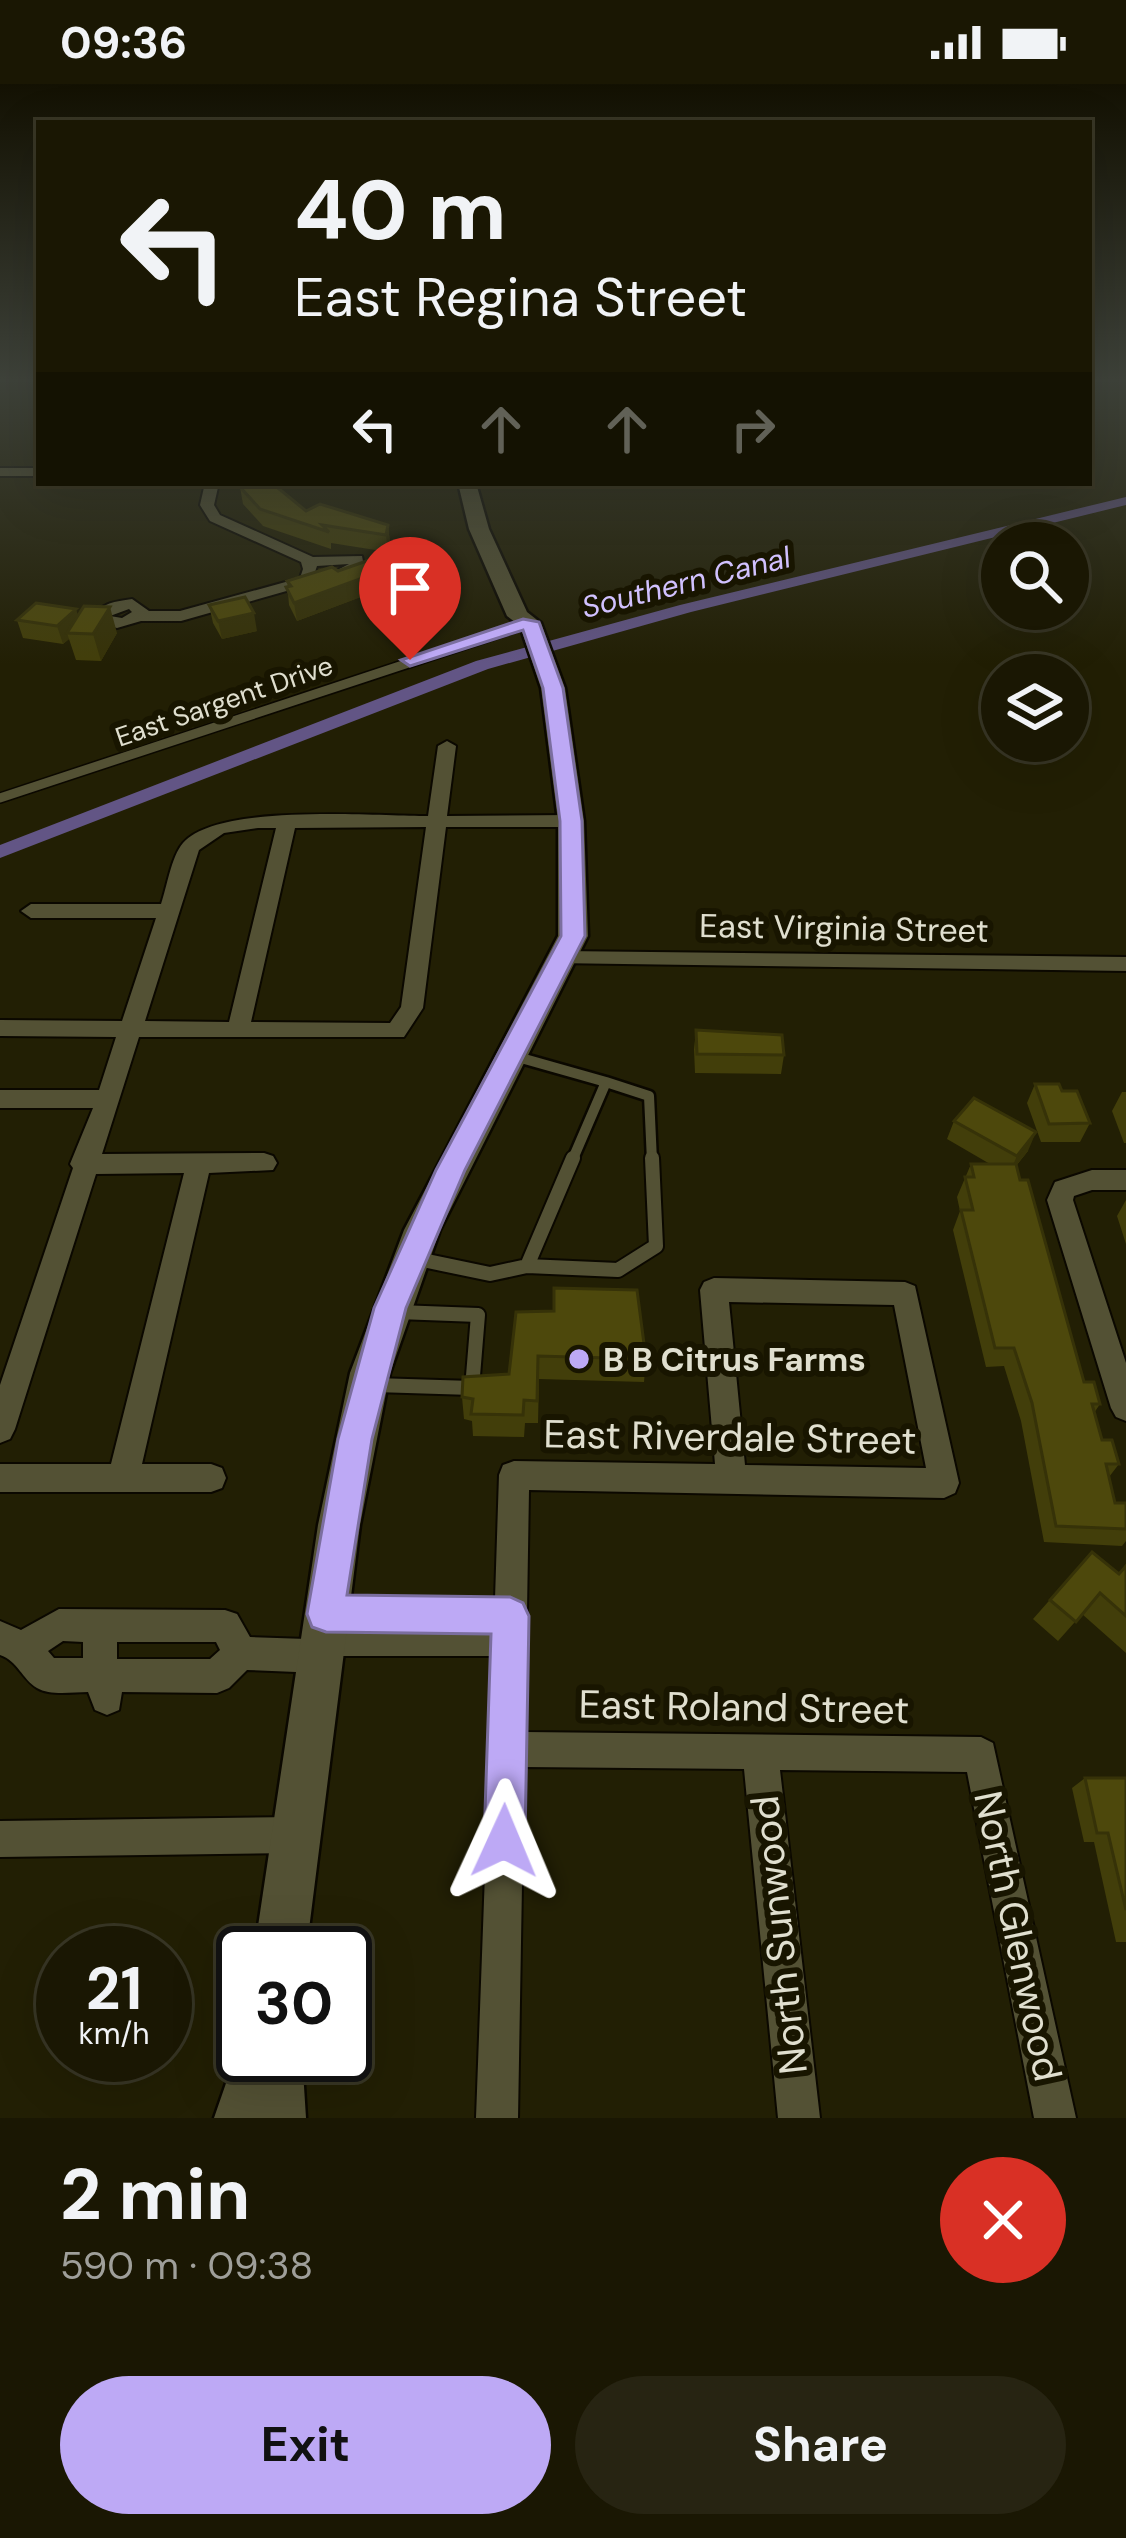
<!DOCTYPE html>
<meta charset="utf-8">
<style>
:root{--surface:#1a1703;--page:#272412;--text:#f1f3f6;--muted:#9f9f9a;--line:#383625;--accent:#bda9f5}
body{margin:0;font-family:"DM Sans",sans-serif;background:var(--page);color:var(--text);height:100vh;display:flex;flex-direction:column;font-size:45px;white-space:nowrap}
*{box-sizing:border-box;margin:0}
p{font-size:39px;color:var(--muted)}
.icon{flex:none;width:66px;height:66px;fill:none;stroke:currentColor;stroke-width:2;stroke-linecap:round;stroke-linejoin:round}
.map{position:relative;height:2034px;overflow:hidden}
.side{display:flex;flex-direction:column;background:var(--surface);flex:1}
.side>*{flex:none}
.top-card{position:absolute;left:36px;top:36px;width:1056px;height:366px;border-radius:0px;box-shadow:0 12px 48px #0002,0 0 0 3px var(--line);background:#1a1703;color:var(--text);overflow:hidden}
.tools{position:absolute;left:981px;top:438px;display:grid;gap:24px}
.tools a{display:grid;place-items:center;width:108px;height:108px;border-radius:50%;background:var(--surface);box-shadow:0 12px 48px #0002,0 0 0 3px var(--line);font-size:60px}
.speed{position:absolute;left:36px;top:1842px;display:flex;gap:24px;font-size:60px;font-weight:700;text-align:center}
.speed>*{display:grid;place-content:center;width:156px;height:156px;border-radius:50%;background:var(--surface);box-shadow:0 12px 48px #0002,0 0 0 3px var(--line);line-height:1}
.speed small{font-size:30px;font-weight:400}
.speed .limit{border:6px solid #111;border-radius:18px;background:#fff;color:#111}
.pin{position:absolute;display:grid;place-items:center;width:102px;height:102px;color:#fff;margin:-123px -51px;border-radius:50% 50% 50% 0;rotate:-45deg;box-shadow:0 0 12px #0007}
.pin .icon{rotate:45deg}
.me{position:absolute;width:132px;margin:-66px;rotate:1deg;stroke-linejoin:round;filter:drop-shadow(0 0 9px #0008)}
.turn{display:flex;align-items:center;gap:42px;height:252px;padding:0 60px;font-size:54px}
.turn .icon{width:156px;height:156px;stroke-width:2.5}
.turn b{display:block;font-size:84px;line-height:102px}
.lanes{display:flex;align-items:center;height:114px;padding:0 60px;background:#0003;justify-content:center;gap:60px;direction:ltr}
.lanes .off{opacity:.35}
.round{display:grid;place-items:center;flex:none;width:126px;height:126px;border-radius:63px;background:var(--page)}
.summary{display:flex;align-items:center;justify-content:space-between;height:204px;padding:0 60px}
h1{font-size:72px;font-weight:700;line-height:90px}
.primary-button{display:flex;gap:24px;margin-top:auto;padding:24px 60px}
.primary-button a{flex:1;height:138px;border-radius:72px;background:var(--accent);color:#111;font-size:48px;font-weight:700;line-height:138px;text-align:center}
.primary-button a+a{background:var(--page);color:var(--text)}
.status{display:flex;justify-content:space-between;align-items:center;height:84px;padding:0 60px;background:var(--surface);direction:ltr}
.status svg{height:33px;fill:currentColor}
.map>svg:first-child{display:block}
.lines{fill:none;stroke-linecap:round;stroke-linejoin:round}
.canal{fill:#625585;fill-rule:evenodd}
.lane-far2-casing{stroke:#0b0800;stroke-width:12}
.lane-far1-casing{stroke:#0b0800;stroke-width:15}
.lane-casing{stroke:#0b0800;stroke-width:18}
.street-casing{stroke:#0b0800;stroke-width:4}
.secondary-casing{stroke:#0b0800;stroke-width:5}
.lane-far2{stroke:#535134;stroke-width:9}
.lane-far1{stroke:#535134;stroke-width:10}
.lane{stroke:#535134;stroke-width:14}
.street{fill:#535134;fill-rule:evenodd}
.secondary{fill:#535134;fill-rule:evenodd}
.wall{fill:#423e0a}
.shaded-wall{fill:#363208}
.building{fill:#4d480c;stroke:#363208;stroke-width:3}
.route{fill:#bda9f5;stroke:#7b6e9f;stroke-width:3}
.poi-dot{fill:#bda9f5;stroke:#181500;stroke-width:4.5}
.labels{text-anchor:middle;dominant-baseline:central;stroke-width:12;stroke-linejoin:round;paint-order:stroke}
.far-street-label{font-size:27px;fill:#e0dfcf;stroke:#181500}
.far-water-label{font-size:30px;font-style:italic;fill:#d1c1fe;stroke:#181500}
.street-label{font-size:33px;fill:#e0dfcf;stroke:#181500}
.poi-label{font-size:33px;font-weight:bold;fill:#e0dfcf;stroke:#181500;text-anchor:start}
.near-street-label{font-size:39px;fill:#e0dfcf;stroke:#181500}
</style>
<div class="status"><b>09:36</b><svg viewBox="0 0 49 12"><path d="M0 12V9h3v3zM5 12V6h3v6zM10 12V3h3v9zM15 12V0h3v12zM26 1h20v11H26zM47 4h2v5h-2z"/></svg></div>
<div class="map">
<svg width="1126" height="2034" viewBox="0 0 1126 2034">
<rect width="100%" height="100%" fill="#221f04"/>
<g class="lines">
<path class="canal" d="M1126 413V421L691 528 488 585 0 774V761L476 577 680 521Z"/>
<defs>
<path id="lane-far2" d="M0 714 530 539"/>
<path id="lane-far1" d="M514 972 606 998 572 1077
M606 998 649 1012 652 1077"/>
<path id="lane" d="M418 1175 490 1190 527 1182 573 1074
M527 1182 618 1186 656 1162 652 1074
M375 1301 472 1304 478 1231 398 1228"/>
<path id="street" d="M0 384H39V392H0Z
M205 399H219L214 421 220 431 313 473 362 472 364 482 334 497 326 492 349 480 317 482 311 500 181 537H141L117 544 100 540 93 533C103 518 114 518 132 515L149 527H180L300 494 303 485 301 478 210 437 200 421ZM129 525 132 528 122 534 110 532Z
M447 657 456 662 447 732 571 731 581 737 571 743H446L423 924 404 953H139L102 1070 264 1069 273 1072 277 1079 273 1086 209 1089 142 1380H211L222 1384 226 1394 222 1404 211 1408H0V1380H111L184 1089 96 1090 15 1345 10 1355 0 1359V1301L73 1084 70 1080 93 1024H0V1006H99L116 953 0 952V936L122 937 156 834H31L21 827 31 820H161C167 803 171 773 183 759 218 719 374 732 428 732L438 662ZM426 743 401 923 390 939 251 938 295 744ZM258 744H276L229 938 145 937 199 766 224 749Z
M561 867 1126 873V887L553 879 550 874 553 869Z
M1092 1086H1126V1106H1092L1074 1112 1073 1116 1126 1279V1337L1116 1333 1111 1324 1047 1116 1055 1098Z
M714 1194 905 1198 915 1202 959 1399 955 1409 944 1414 529 1406 525 1648 981 1653 993 1659 1076 2034H1034L967 1688 780 1686 820 2034H778L744 1685 524 1683 518 2034H476L493 1572H337L332 1584 320 1589 247 1586 229 1604 217 1609 122 1608 119 1626 107 1631 95 1626 88 1608C73 1608 50 1612 37 1604 22 1595 18 1577 0 1571V1537L21 1546 59 1525 225 1526 237 1530 250 1553 307 1555 314 1542 309 1530 313 1518 325 1514 495 1515 499 1391 503 1381 514 1377 715 1380 700 1206 704 1198ZM729 1218 894 1221 926 1384 745 1381ZM63 1557 83 1558V1574H54L48 1567ZM117 1558H216L220 1566 210 1575H117Z
M296 1733 309 1738 314 1751 309 1764 296 1769 0 1773V1737Z"/>
<path id="secondary" d="M458 399H476L489 445 527 528 541 539 565 604 584 737 588 852 440 1146 390 1289 360 1441 306 1869H254L318 1441 350 1289 404 1146 558 852V737L541 604 520 542 507 532 469 445Z
M243 1950V1971H302L306 2034H214Z"/>
</defs>
<use href="#lane-far2" class="lane-far2-casing"/>
<use href="#lane-far1" class="lane-far1-casing"/>
<use href="#lane" class="lane-casing"/>
<use href="#street" class="street-casing"/>
<use href="#secondary" class="secondary-casing"/>
<use href="#lane-far2" class="lane-far2"/>
<use href="#lane-far1" class="lane-far1"/>
<use href="#lane" class="lane"/>
<use href="#street" class="street"/>
<use href="#secondary" class="secondary"/>
</g>
<path class="wall" d="M240 403 306 427 388 441 390 459 388 468 331 459V465L263 442 243 420Z
M426 471 427 488 297 537 289 521 287 497Z
M209 521 257 547 222 555 213 539Z
M78 531 117 549 101 577 76 576 69 555 63 560 23 554 17 536Z
M696 946 784 971 781 990 695 989 694 965Z
M1035 1000 1062 1007 1090 1039 1080 1058H1041L1027 1019Z
M1122 1008H1126V1059H1124L1112 1027Z
M954 1037 1028 1067 1016 1082 1084 1298 1100 1320 1094 1329 1102 1356 1119 1380 1109 1393 1115 1419H1126V1457L1122 1462 1044 1458 1021 1337 1004 1282 986 1283 953 1146 960 1127 957 1113 971 1080H990L947 1055Z
M1126 1116V1160L1117 1132Z
M516 1228 646 1275 644 1298 539 1295 538 1339H525L524 1353 473 1352 472 1337 464 1335 462 1313 509 1290Z
M1092 1468 1118 1490 1126 1480V1569L1082 1530 1058 1557 1033 1535Z
M1085 1694H1126V1858H1116L1094 1758H1084L1072 1704Z"/>
<path class="shaded-wall" d="M388 441 390 459 388 468 386 451Z
M426 471 427 488 297 537 294 519Z
M110 523 117 549 101 577 93 550Z
M76 525 82 543 67 549 69 555 63 560 57 542Z
M254 529 257 547 222 555 218 537Z
M1036 1048 1028 1067 1009 1090 1017 1072Z"/>
<path class="building" d="M255 399H272L306 427 320 420 388 441 386 451 322 441 329 448 260 425 240 403Z
M421 458 426 471 294 519 286 503 291 502 287 497 332 483 338 487Z
M245 513 254 529 218 537 209 521Z
M36 519 76 525 57 542 17 536Z
M84 522 110 523 93 550 67 549Z
M696 946 782 951 784 971 697 970Z
M1035 1000H1059L1062 1007H1077L1090 1039 1049 1040Z
M974 1014 1036 1048 1017 1072 954 1037Z
M971 1080H1016L1020 1096H1028L1084 1298H1094L1100 1320H1092L1102 1356H1112L1119 1380H1106L1115 1419H1126V1445L1056 1442 1032 1319 1014 1264H995L961 1126H973L965 1093H974Z
M554 1204 637 1206 646 1275 538 1272 537 1317 524 1316 523 1331 471 1330 473 1315 462 1313 463 1293 509 1290 516 1228 554 1227Z
M1092 1468 1119 1490 1126 1482V1532L1100 1509 1076 1538 1050 1516Z
M1085 1694H1126V1826L1108 1749H1097Z"/>
<linearGradient id="sky" x2="0" y2="1"><stop stop-color="#131102"/><stop offset="0.51" stop-color="#3e423a"/><stop offset="1" stop-color="#3e423a" stop-opacity="0"/></linearGradient>
<rect width="1126" height="580" fill="url(#sky)"/>
<path class="route" d="M523 535 539 538 563 604 582 737 585 852 465 1086 406 1224 372 1355 347 1511 510 1513 523 1519 529 1532 525 1757 519 1772 504 1778 490 1772 484 1757 491 1550 326 1548 312 1543 307 1530 338 1355 374 1224 436 1086 561 852 560 737 543 604 523 546 410 582 401 576Z"/>
<circle class="poi-dot" cx="579" cy="1275" r="12"/>
<g class="labels">
<g class="far-street-label">
<text transform="translate(224 617) rotate(-19)">East Sargent Drive</text>
</g>
<g class="far-water-label">
<text transform="translate(686 498) rotate(-14)">Southern Canal</text>
</g>
<g class="street-label">
<text transform="translate(844 844) rotate(1)">East Virginia Street</text>
</g>
<g class="poi-label">
<text x="603" y="1275">B B Citrus Farms</text>
</g>
<g class="near-street-label">
<text transform="translate(730 1353) rotate(1)">East Riverdale Street</text>
<text transform="translate(744 1623) rotate(1)">East Roland Street</text>
<text transform="translate(779 1851) rotate(-96)">North Sunwood</text>
<text transform="translate(1018 1852) rotate(78)">North Glenwood</text>
</g>
</g>
</svg>
<div class="tools">
<a><svg class="icon" aria-label="search" viewBox="0 0 24 24"><circle cx="10" cy="10" r="6"/><path d="M15 15l6 6"/></svg></a>
<a><svg class="icon" aria-label="layers" viewBox="0 0 24 24"><path d="M12 4l9 5-9 5-9-5zM3 14l9 5 9-5"/></svg></a>
</div>
<div class="speed"><div>21<small>km/h</small></div><div class="limit">30</div></div>
<div class="pin" style="left:410px;top:576px;background:#d93025"><svg class="icon" aria-label="arrive" viewBox="0 0 24 24"><path d="M6 21V4h12l-3 4 3 4H6"/></svg></div>
<svg class="me" style="left:504px;top:1757px" viewBox="-20 -20 40 40"><path d="M0-17L14 15 0 8-14 15z" fill="#bda9f5" stroke="#fff" stroke-width="4"/></svg>
<div class="top-card">
<div class="turn"><svg class="icon" aria-label="left" viewBox="0 0 24 24"><path d="M17 20v-9H6M10 6l-5 5 5 5"/></svg><div><b>40 m</b>East Regina Street</div></div>
<div class="lanes"><svg class="icon" aria-label="left" viewBox="0 0 24 24"><path d="M17 20v-9H6M10 6l-5 5 5 5"/></svg><svg class="icon off" aria-label="ahead" viewBox="0 0 24 24"><path d="M12 20V5M6 11l6-6 6 6"/></svg><svg class="icon off" aria-label="ahead" viewBox="0 0 24 24"><path d="M12 20V5M6 11l6-6 6 6"/></svg><svg class="icon off" aria-label="right" viewBox="0 0 24 24"><path d="M7 20v-9h11M14 6l5 5-5 5"/></svg></div>
</div>
</div>
<section class="side">
<div class="summary"><div><h1>2 min</h1><p>590 m · 09:38</p></div><a class="round" style="background:#d93025;color:#fff"><svg class="icon" aria-label="close" viewBox="0 0 24 24"><path d="M6 6l12 12M18 6L6 18"/></svg></a></div>
<div class="primary-button"><a>Exit</a><a>Share</a></div>
</section>
